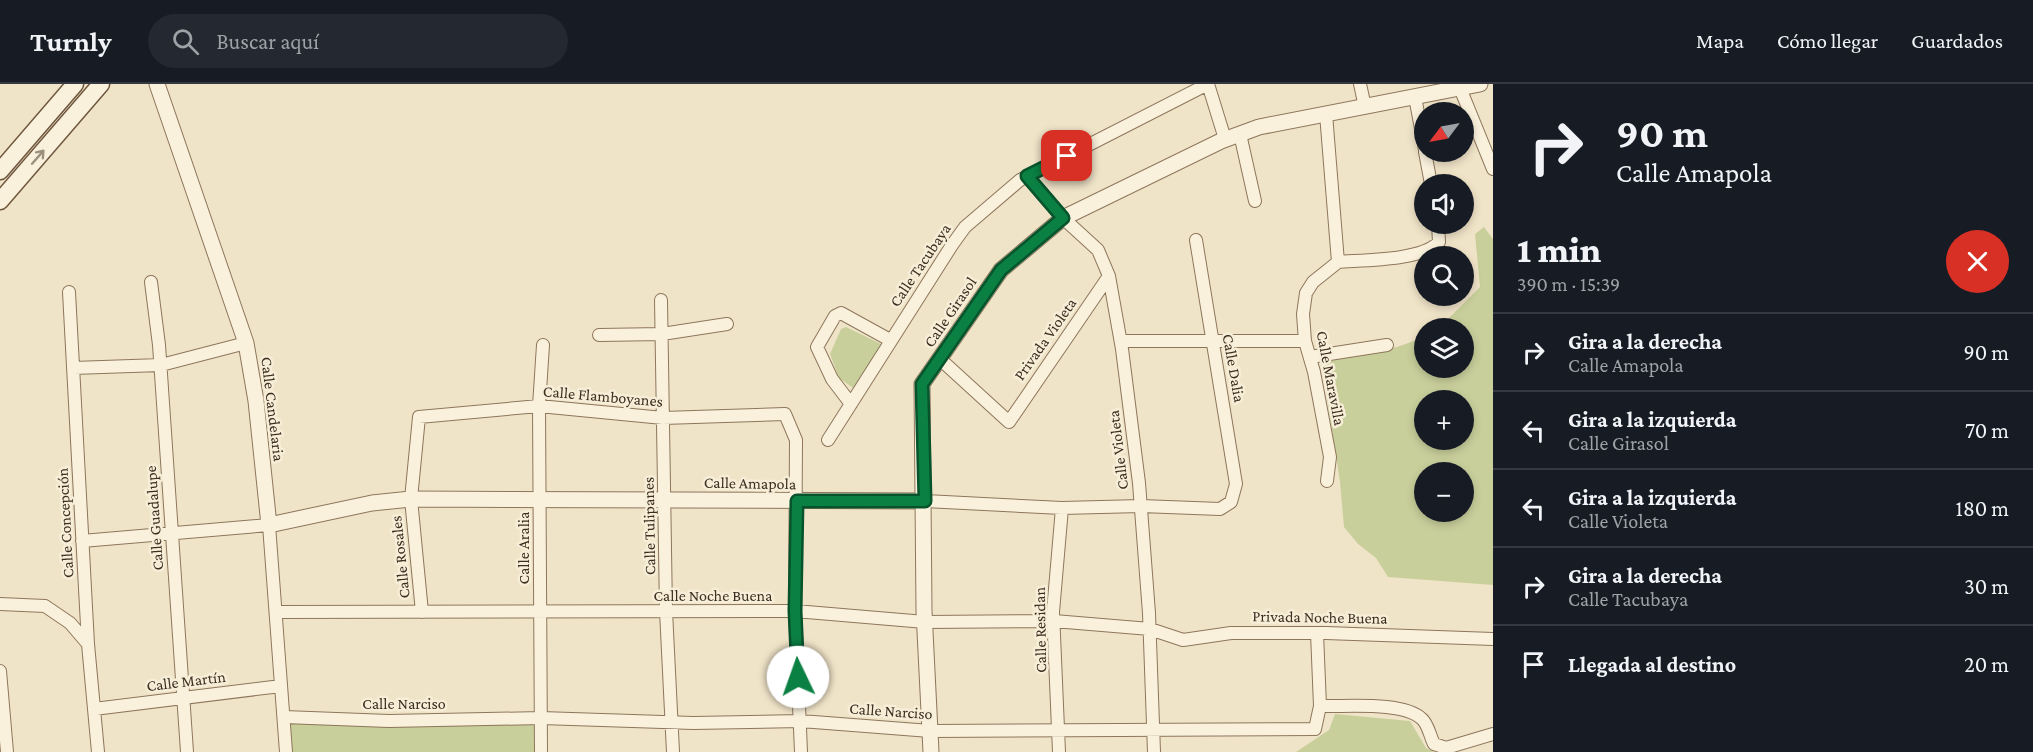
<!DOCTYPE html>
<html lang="es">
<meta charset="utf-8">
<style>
:root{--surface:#171b24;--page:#242831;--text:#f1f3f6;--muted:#9ea1a6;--line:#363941}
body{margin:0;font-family:"Crimson Pro",serif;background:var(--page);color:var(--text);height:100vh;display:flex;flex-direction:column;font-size:22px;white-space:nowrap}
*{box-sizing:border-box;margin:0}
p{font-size:20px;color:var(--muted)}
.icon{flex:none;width:33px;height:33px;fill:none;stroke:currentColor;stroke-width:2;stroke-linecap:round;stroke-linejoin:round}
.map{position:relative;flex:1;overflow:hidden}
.panel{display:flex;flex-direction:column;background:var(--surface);width:540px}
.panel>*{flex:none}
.hud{background:#171b24;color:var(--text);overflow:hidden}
.needle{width:39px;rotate:238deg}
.tools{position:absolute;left:1414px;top:18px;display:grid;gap:12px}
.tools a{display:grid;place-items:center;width:60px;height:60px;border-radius:50%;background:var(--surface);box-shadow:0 3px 9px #0003;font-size:30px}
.pin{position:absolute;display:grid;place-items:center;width:51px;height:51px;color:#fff;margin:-26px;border-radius:12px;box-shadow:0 3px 9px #0006}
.me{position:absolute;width:66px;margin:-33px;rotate:357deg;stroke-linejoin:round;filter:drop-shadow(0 0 4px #0008)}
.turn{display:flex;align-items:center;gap:21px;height:126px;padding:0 24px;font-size:27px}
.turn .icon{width:78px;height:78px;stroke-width:2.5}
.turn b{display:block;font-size:42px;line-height:51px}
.round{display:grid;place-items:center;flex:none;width:63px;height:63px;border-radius:32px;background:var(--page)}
.head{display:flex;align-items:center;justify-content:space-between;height:102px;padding:0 24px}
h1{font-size:36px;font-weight:800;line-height:45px}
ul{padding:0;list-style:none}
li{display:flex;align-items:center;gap:18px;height:78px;padding:0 24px;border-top:2px solid var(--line)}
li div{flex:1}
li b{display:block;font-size:22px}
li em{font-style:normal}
header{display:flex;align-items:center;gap:36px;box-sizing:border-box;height:84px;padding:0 30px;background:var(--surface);border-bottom:2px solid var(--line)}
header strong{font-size:28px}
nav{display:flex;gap:33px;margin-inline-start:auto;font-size:21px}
.search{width:420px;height:54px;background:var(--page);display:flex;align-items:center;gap:15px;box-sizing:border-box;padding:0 21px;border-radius:33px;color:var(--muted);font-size:22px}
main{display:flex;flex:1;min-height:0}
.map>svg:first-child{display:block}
.green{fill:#c9cf9b;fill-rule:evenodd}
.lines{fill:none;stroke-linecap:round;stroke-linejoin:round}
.minor-casing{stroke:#8d765c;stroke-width:14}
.tertiary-casing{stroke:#8d765c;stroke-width:17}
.secondary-casing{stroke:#6f573f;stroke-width:19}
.minor{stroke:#faf1dc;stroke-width:12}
.tertiary{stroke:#faf1dc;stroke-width:15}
.secondary{stroke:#faf1dc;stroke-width:16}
.oneway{stroke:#9c907e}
.route-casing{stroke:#07532c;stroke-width:15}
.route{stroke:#0b8043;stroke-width:10}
.labels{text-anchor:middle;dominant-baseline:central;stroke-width:5;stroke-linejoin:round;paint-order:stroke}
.street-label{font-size:16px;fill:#3d2e20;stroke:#f7eed8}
</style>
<header>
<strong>Turnly</strong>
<div class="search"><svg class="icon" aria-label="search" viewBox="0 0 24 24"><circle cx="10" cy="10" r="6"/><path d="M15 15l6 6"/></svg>Buscar aquí</div>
<nav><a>Mapa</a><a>Cómo llegar</a><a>Guardados</a></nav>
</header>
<main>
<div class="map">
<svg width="1493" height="668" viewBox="0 0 1493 668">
<rect width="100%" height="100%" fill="#f0e4c8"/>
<path class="green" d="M1484 143 1493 155V501L1388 493 1376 474 1358 460 1344 443 1340 398 1321 275 1397 263 1425 253V284H1464V244H1439L1480 203 1475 150ZM1425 316H1464V356H1425ZM1425 388H1464V428H1425Z
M846 243 881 260V267L856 306 839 294 830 270 841 245Z
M1335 630 1410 637 1426 664 1434 668H1296L1329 646Z
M284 633 541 634V668H286Z"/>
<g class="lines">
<defs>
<path id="minor" d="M1360 0 1365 23
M1460 4 1493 85
M1415 13 1425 66
M1326 30 1338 178 1313 198 1306 209 1303 230 1305 257 1314 288 1330 373 1327 397
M1240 50 1255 117
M1425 68 1431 100
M1027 92 1063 134 1098 166 1109 192 1122 265 1139 399 1149 529 1154 668
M1338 178C1363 176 1422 177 1439 158L1438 140
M151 198 159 261 187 668
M69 208 88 560 98 668
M661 216 666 527 673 668
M599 251 662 250 727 240
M1121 257H1305
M1310 273 1387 261
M940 275 1009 338 1109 192
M73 284 161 281 246 259
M851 320 832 295 817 263 835 232 841 229 890 256
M828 356 952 161 965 143 1020 96 1208 0 1225 55
M925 417 1062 424 1141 422 1220 425 1231 418 1236 400 1196 156
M82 457 269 441 286 668
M0 520 45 522 70 539 88 560
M276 528 795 527 925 538 1054 537 1150 545 1183 556 1231 549H1326L1493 555
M422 528 411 415 419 333 539 322 663 334 785 330 796 356 795 527 801 668
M0 587 7 668
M1320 622C1346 623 1403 617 1422 635 1428 640 1430 652 1434 660L1446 664 1493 650
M94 625 281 602
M284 633 389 637 541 634 693 639 801 637 930 647 1315 645 1320 622 1317 549
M541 668 539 322 543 261
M1059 668 1053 528 1062 424"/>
<path id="tertiary" d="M157 0 246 259 256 317 269 441 372 419 411 415 925 417
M931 668 924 527 922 300 1001 186 1063 134 1221 57 1259 43 1480 0"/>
<path id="secondary" d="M0 87 75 0
M0 117 101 0"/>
</defs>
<use href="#minor" class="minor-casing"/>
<use href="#tertiary" class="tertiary-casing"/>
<use href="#secondary" class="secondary-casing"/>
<use href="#minor" class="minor"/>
<use href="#tertiary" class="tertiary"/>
<use href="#secondary" class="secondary"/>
</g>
<defs><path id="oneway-shaft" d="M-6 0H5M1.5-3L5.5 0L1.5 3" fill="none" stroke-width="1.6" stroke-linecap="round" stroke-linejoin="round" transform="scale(1.5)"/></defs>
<use class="oneway" href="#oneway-shaft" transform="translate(38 73) rotate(-49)"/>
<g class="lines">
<defs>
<path id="route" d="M798 593 795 527 797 417H925L922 300 1001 186 1063 134 1027 92 1067 72"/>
</defs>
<use href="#route" class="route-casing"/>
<use href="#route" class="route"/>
</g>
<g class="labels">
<g class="street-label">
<text transform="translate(920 181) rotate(-56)">Calle Tacubaya</text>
<text transform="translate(950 228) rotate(-56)">Calle Girasol</text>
<text transform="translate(1045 255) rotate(-55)">Privada Violeta</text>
<text transform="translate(1234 284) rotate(80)">Calle Dalia</text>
<text transform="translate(1331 294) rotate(79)">Calle Maravilla</text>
<text transform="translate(603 312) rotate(5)">Calle Flamboyanes</text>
<text transform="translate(273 325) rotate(83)">Calle Candelaria</text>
<text transform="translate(1118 366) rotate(-97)">Calle Violeta</text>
<text transform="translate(750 399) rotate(1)">Calle Amapola</text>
<text transform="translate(154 434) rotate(-94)">Calle Guadalupe</text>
<text transform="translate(65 439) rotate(-93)">Calle Concepción</text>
<text transform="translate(649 442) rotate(-91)">Calle Tulipanes</text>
<text transform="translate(523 464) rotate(-90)">Calle Aralia</text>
<text transform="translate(400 473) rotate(-96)">Calle Rosales</text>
<text x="713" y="511">Calle Noche Buena</text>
<text transform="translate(1320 533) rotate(1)">Privada Noche Buena</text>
<text transform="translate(1040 546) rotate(-91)">Calle Residan</text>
<text transform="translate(186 597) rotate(-7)">Calle Martín</text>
<text x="404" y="619">Calle Narciso</text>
<text transform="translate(891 627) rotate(4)">Calle Narciso</text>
</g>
</g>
</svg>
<div class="tools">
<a><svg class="needle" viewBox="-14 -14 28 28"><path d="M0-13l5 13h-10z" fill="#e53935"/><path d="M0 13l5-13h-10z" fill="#9ea1a6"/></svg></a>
<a><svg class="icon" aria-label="sound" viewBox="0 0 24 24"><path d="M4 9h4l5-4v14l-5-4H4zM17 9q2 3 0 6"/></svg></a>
<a><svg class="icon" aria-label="search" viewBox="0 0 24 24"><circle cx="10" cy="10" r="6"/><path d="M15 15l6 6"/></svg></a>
<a><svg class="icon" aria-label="layers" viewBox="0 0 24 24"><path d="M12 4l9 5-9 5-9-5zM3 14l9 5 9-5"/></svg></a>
<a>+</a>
<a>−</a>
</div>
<div class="pin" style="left:1067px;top:72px;background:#d93025"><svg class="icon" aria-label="arrive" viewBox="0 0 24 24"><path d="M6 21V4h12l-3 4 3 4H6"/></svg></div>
<svg class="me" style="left:798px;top:593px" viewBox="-20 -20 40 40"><circle r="19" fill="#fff"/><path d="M0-13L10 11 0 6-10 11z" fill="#0b8043"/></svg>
</div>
<section class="panel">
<div class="hud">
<div class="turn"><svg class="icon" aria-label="right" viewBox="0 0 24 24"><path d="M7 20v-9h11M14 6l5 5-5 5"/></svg><div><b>90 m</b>Calle Amapola</div></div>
</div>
<div class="head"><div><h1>1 min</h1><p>390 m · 15:39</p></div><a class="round" style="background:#d93025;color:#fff"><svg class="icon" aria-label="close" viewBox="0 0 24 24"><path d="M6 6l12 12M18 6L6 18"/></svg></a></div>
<ul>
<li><svg class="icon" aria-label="right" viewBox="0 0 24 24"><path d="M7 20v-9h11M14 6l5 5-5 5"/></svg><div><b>Gira a la derecha</b><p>Calle Amapola</p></div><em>90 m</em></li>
<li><svg class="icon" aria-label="left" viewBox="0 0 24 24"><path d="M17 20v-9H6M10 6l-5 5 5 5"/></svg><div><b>Gira a la izquierda</b><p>Calle Girasol</p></div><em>70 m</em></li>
<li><svg class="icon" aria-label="left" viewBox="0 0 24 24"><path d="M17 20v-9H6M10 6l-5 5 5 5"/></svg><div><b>Gira a la izquierda</b><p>Calle Violeta</p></div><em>180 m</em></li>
<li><svg class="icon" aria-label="right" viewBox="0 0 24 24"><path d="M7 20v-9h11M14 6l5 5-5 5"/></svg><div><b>Gira a la derecha</b><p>Calle Tacubaya</p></div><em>30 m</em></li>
<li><svg class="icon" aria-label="arrive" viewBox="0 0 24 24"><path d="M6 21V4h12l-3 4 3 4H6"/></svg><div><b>Llegada al destino</b></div><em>20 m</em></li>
</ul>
</section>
</main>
